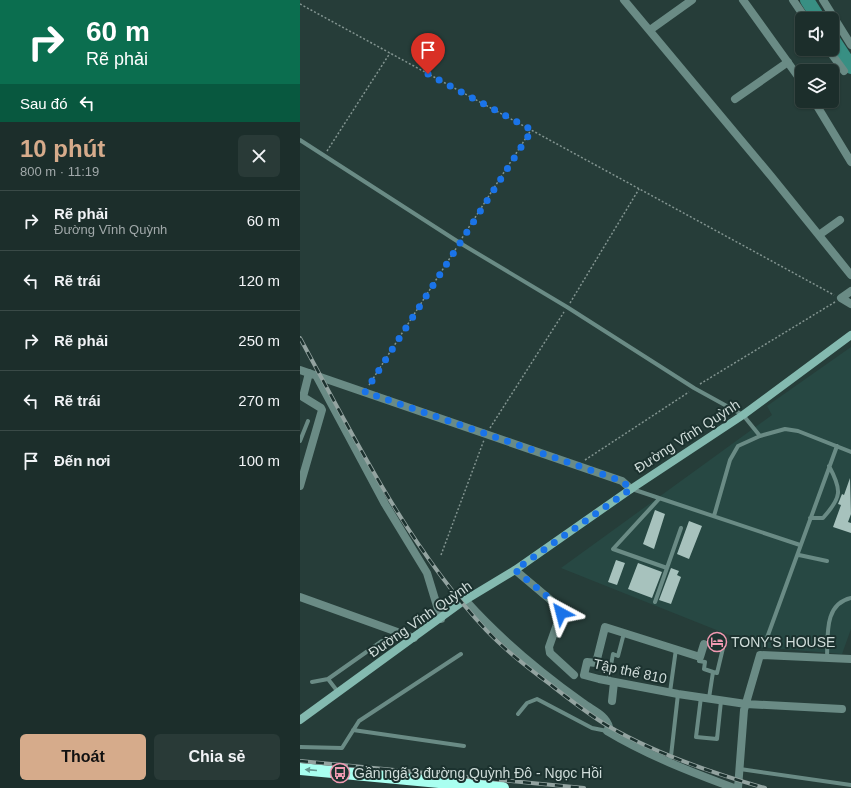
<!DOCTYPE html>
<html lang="vi">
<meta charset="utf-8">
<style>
:root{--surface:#1c2e2b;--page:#293a37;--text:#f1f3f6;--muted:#a0a8a9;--line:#3a4a47;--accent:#d6ab8b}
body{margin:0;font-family:Helvetica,sans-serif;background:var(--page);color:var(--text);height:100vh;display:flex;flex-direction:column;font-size:15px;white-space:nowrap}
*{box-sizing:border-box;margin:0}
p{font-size:13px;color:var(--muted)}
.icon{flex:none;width:22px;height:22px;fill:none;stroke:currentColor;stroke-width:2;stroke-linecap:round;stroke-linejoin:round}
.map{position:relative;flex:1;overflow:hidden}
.details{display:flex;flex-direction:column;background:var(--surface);width:300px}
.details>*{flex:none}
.banner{background:#0b6e4f;color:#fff;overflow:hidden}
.tools{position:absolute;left:495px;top:12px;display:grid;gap:8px}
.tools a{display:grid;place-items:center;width:44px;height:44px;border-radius:6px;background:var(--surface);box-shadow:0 1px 3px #0004,0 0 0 1px var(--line);font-size:20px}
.pin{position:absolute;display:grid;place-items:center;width:34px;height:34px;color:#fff;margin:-41px -17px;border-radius:50% 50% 50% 0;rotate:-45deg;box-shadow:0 0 4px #0007}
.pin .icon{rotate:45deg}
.me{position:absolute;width:44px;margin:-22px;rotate:322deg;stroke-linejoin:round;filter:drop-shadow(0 0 3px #0008)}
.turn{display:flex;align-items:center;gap:14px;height:84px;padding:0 20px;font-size:18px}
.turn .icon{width:52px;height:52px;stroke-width:2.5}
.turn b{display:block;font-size:28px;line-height:34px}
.then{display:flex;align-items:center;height:38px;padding:0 20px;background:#0003;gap:8px;font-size:15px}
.round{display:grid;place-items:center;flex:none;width:42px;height:42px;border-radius:6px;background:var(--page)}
.summary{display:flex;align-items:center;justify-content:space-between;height:68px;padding:0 20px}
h1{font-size:24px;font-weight:800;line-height:30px;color:var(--accent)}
.primary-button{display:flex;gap:8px;margin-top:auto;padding:8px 20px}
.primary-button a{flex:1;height:46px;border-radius:6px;background:var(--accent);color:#111;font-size:16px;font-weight:800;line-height:46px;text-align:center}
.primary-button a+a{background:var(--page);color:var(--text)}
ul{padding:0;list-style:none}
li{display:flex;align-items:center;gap:12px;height:60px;padding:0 20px;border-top:1px solid var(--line)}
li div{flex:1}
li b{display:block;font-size:15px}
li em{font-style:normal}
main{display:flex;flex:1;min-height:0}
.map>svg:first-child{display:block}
.built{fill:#274843}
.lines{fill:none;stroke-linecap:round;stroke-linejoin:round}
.river{stroke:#388f83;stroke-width:14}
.building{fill:#a7c2bd}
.path{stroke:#829490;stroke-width:1.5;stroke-dasharray:2 2;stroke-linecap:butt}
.lane{stroke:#6a8b85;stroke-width:4}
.street{stroke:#6a8b85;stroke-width:8}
.secondary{stroke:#84bab0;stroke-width:8}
.highway{stroke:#a9fff0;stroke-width:12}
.rail-casing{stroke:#93a3a0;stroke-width:4}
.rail{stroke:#1c322f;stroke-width:2.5;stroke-dasharray:8;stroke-linecap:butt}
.oneway{fill:#629890}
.route{stroke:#1a73e8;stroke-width:7;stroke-dasharray:0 12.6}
.labels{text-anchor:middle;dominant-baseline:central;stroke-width:4;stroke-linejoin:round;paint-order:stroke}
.street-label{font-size:14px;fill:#d0ddda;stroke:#1c322f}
.poi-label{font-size:14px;fill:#d0ddda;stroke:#1c322f;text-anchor:start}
</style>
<main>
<section class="details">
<div class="banner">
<div class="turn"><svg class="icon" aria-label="right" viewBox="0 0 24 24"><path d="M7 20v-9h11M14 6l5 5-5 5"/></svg><div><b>60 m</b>Rẽ phải</div></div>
<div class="then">Sau đó<svg class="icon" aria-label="left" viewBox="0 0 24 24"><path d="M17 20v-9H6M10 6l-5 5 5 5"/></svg></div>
</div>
<div class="summary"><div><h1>10 phút</h1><p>800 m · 11:19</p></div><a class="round"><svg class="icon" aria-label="close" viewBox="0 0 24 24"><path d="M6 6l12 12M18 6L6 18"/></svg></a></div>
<ul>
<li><svg class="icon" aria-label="right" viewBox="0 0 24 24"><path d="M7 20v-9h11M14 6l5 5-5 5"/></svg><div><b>Rẽ phải</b><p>Đường Vĩnh Quỳnh</p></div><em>60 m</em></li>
<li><svg class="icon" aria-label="left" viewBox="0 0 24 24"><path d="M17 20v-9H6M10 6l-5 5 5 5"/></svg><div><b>Rẽ trái</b></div><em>120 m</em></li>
<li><svg class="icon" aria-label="right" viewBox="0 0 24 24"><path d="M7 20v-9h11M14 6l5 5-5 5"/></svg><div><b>Rẽ phải</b></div><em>250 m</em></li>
<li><svg class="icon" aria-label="left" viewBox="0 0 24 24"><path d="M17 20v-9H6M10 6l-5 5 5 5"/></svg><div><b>Rẽ trái</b></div><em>270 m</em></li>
<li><svg class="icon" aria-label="arrive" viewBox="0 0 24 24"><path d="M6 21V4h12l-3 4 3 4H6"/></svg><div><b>Đến nơi</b></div><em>100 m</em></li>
</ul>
<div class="primary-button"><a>Thoát</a><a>Chia sẻ</a></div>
</section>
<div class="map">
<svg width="551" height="788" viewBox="0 0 551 788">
<rect width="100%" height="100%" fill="#263d39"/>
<path class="built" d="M551 347V629L542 654 459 647 261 568 472 415 467 406Z"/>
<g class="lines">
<path class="river" d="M507 0 519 19
M532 38 551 67"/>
</g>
<path class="building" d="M550 478 551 514 548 522 551 523V533L533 527 541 505 538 504 542 494 544 495Z
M355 510 365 514 354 549 343 544Z
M389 521 402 526 389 559 377 554Z
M316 560 325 563 317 585 308 582Z
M338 563 362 572 352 598 328 589Z
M371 568 379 571 377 575 381 577 371 604 359 600Z"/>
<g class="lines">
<path class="path" d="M0 4 534 295
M27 151 90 53
M162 238 231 130
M270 303 339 189
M400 384 535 302
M69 385 157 247
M190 428 264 312
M285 460 389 392
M141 555 184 440"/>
<path class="lane" d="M0 140 160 243 267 307 394 388 443 415 460 436 485 429 498 431 551 452
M0 441 8 421
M332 489 500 545
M359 499 313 549 367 568 381 528
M414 516 430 460 438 446 460 436
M510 518H523C542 497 542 490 529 466
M499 555 527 561
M355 602 367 568
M464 646 537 446
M527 657C528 635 524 604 551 598
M400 658 399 661 405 662 404 669 413 672
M308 681 313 654 318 656 324 633
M12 682 28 679
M38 692 28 679 82 641
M370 692 376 649
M401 697 396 737 417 739 421 701
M409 698 413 672 417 673 423 648
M218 714 227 703 237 699 292 728 307 731
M53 730 164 746
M0 747 42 748 59 721 161 654
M368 762 371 756 378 694
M440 769 551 785"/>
<path class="street" d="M324 0 471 176 551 275
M443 0 502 82
M493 0 506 19
M523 0 551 45
M350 30 392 0
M528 49 544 71
M435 99 488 62
M514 101 551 162
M519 235 540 220
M551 291 541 298 551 304
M0 370 322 481 331 489
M16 375 85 504 127 573 141 619
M0 486 22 410 21 408 3 397 9 373
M215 570 259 607 261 613 249 647 250 653 274 675
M0 597 114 638
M166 601C200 639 241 673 283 703 292 710 306 715 309 727L307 731C347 755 391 772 434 788
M404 644 400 657 305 627 296 663 287 662 284 675 299 679 378 694 446 704 542 709
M312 701 314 682
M438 788 444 710 460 655 551 659"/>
<path class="secondary" d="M0 720 162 602 215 570 331 489 443 415 551 335"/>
<path class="highway" d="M0 769 203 788"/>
<defs>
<path id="rail" d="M0 338C55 439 107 545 186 630 206 651 228 668 251 685 269 699 288 714 308 726 356 754 412 773 465 788
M0 761 284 788"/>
</defs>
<use href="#rail" class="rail-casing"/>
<use href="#rail" class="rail"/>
</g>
<defs><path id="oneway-solid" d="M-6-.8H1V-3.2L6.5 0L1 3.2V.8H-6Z"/></defs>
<use class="oneway" href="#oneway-solid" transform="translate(11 770) rotate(-175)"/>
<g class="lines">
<path class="route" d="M128 74 232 130 65 392 322 481 331 489 215 570 260 607 261 613"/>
</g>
<defs>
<symbol id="hotel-ring" viewBox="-11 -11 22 22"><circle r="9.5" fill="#1c322f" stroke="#f19ab2" stroke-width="1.5"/><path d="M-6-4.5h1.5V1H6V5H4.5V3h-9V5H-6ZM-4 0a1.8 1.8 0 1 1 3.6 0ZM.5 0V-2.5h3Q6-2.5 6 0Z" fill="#f19ab2"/></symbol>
<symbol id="bus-ring" viewBox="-11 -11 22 22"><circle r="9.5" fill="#1c322f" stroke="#f19ab2" stroke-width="1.5"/><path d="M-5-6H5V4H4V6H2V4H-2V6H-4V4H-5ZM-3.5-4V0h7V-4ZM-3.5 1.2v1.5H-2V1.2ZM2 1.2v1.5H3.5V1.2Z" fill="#f19ab2"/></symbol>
</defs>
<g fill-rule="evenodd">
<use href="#hotel-ring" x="406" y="631" width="22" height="22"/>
<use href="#bus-ring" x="29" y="762" width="22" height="22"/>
</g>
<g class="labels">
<g class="street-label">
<text transform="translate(387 436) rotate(-33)">Đường Vĩnh Quỳnh</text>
<text transform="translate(120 619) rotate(-35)">Đường Vĩnh Quỳnh</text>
<text transform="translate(330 671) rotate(12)">Tập thể 810</text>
</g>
<g class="poi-label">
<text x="431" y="642">TONY'S HOUSE</text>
<text x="54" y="773">Gần ngã 3 đường Quỳnh Đô - Ngọc Hồi</text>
</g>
</g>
</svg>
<div class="tools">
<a><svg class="icon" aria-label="sound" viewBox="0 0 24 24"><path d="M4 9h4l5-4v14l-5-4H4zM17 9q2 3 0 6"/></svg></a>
<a><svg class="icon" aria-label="layers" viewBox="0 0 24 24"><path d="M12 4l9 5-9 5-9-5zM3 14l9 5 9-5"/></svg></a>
</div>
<div class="pin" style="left:128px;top:74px;background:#d93025"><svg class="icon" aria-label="arrive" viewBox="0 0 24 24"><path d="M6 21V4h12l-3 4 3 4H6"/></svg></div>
<svg class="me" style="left:261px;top:613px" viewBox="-20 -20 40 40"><path d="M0-17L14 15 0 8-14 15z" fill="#1a73e8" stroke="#fff" stroke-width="4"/></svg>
</div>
</main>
